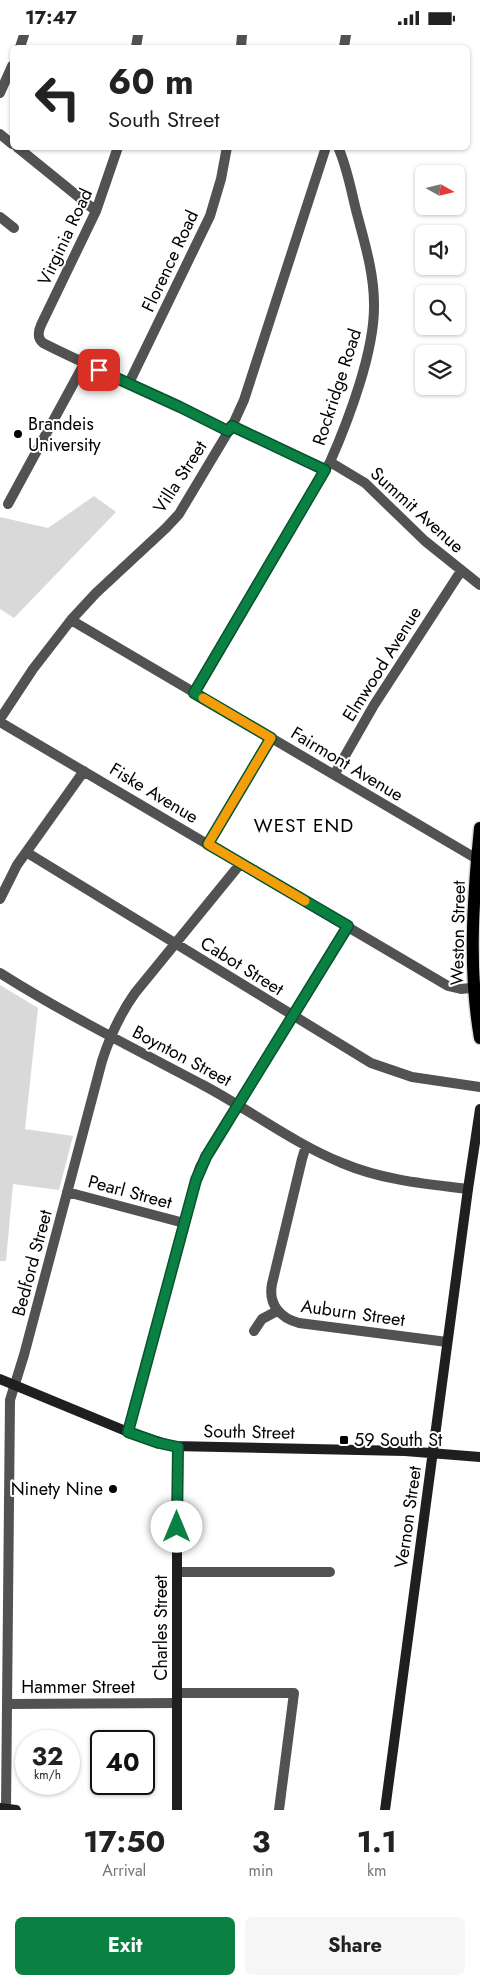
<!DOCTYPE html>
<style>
:root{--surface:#fff;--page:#f6f6f6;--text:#222;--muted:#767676;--accent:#0b8043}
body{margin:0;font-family:Jost,sans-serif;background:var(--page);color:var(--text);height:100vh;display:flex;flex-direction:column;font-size:19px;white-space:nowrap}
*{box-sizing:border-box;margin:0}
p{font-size:16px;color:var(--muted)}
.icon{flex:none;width:28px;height:28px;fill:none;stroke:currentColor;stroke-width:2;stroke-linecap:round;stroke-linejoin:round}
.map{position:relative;height:1775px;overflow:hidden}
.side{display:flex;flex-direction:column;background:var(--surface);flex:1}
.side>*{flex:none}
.hud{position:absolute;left:10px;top:10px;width:460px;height:105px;border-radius:8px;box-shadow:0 1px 4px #0004;background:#fff;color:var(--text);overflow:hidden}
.needle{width:32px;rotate:98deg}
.tools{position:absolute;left:415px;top:130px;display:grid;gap:10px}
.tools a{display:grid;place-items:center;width:50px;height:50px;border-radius:8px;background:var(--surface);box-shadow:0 1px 4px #0004;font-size:25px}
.speed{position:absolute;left:15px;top:1695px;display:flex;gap:10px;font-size:25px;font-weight:700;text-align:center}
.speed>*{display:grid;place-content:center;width:65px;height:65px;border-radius:50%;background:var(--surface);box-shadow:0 1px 4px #0004;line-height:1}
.speed small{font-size:12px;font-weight:400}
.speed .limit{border:2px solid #111;border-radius:8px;background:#fff;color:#111}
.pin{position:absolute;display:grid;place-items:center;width:42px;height:42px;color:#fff;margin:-21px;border-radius:10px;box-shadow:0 2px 8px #0006}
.me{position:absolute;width:55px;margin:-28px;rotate:0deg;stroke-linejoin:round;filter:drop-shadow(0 0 4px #0008)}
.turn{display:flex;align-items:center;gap:18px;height:105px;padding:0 15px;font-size:22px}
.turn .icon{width:65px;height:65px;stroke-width:2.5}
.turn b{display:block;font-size:35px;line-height:42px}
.eta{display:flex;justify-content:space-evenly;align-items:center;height:85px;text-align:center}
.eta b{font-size:30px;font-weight:700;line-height:35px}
.action{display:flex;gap:10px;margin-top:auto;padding:10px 15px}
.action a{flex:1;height:58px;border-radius:8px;background:var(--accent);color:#fff;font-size:20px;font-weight:700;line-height:58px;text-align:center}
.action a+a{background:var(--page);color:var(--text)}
.status{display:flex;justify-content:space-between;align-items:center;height:35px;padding:0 25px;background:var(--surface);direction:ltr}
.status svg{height:14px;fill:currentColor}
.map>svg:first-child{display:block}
.green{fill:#d9d9d9}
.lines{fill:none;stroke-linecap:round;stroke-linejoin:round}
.primary-casing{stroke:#dbdbdb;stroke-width:15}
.street{stroke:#525252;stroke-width:10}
.secondary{stroke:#1f1f1f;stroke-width:10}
.primary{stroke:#000;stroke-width:12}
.route-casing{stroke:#07532c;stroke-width:12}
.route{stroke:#0b8043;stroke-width:9}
.slow{stroke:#f59e0b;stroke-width:9}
.poi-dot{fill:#000;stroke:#fff;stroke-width:2}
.labels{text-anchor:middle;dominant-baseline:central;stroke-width:4;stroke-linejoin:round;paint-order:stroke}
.street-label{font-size:18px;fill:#000;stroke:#fff}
.poi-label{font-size:18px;fill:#000;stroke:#fff;text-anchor:start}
.neighbourhood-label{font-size:19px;letter-spacing:1px;fill:#000;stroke:#fff}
</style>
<div class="status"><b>17:47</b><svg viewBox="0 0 49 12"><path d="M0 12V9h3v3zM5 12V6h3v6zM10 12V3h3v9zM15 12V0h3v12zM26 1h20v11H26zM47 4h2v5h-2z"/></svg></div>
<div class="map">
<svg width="480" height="1775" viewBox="0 0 480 1775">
<rect width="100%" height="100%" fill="#fff"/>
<path class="green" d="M94 461 116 477 14 583 0 574V482L48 493Z
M0 950 38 973 25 1094 73 1101 59 1155 13 1149 6 1226H0Z"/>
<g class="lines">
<defs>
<path id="primary" d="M480 793C473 863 468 934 480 1003"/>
</defs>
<use href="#primary" class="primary-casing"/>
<path class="street" d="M20 12 24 0
M136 12 138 0
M241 12 242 0
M344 12 346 0
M0 58 12 31
M0 99 12 109
M17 112 96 176
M118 112 96 176 41 290C38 297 37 303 43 308 104 339 168 363 228 396
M0 182 14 193
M129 348 210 181 221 144 227 112
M231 391 325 435
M330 427 365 448 425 506 480 550
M8 469 84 329
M71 585 477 824
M195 658 330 427C349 384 375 315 374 269 374 237 364 206 356 175 351 155 347 132 338 112
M0 684 33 634 71 585 96 558 166 493 179 479 234 387 244 365 326 112
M0 687 448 951 461 954 480 952
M334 740 374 670 461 536
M208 809 271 703
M26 817 371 1028 412 1042 480 1052
M0 864 17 830 84 736
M0 938C65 979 135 1014 203 1050 250 1075 293 1108 342 1128 382 1145 425 1149 468 1154
M306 1111 302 1124 272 1249C268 1269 280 1283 299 1288L447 1307
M67 1157 184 1188
M254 1296 262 1284 277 1276
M128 1397 200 1132 348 891
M177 1537H330
M177 1658H294L279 1775
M8 1669 177 1668
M6 1774 10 1365 24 1320 102 1026C110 1001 120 979 135 958L241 828"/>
<path class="secondary" d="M0 1344 133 1399 173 1411 405 1416 480 1422
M0 1773 16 1775
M177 1775V1412
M385 1775 468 1154 480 1074"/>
<use href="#primary" class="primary"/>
</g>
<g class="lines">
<defs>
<path id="route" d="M99 335 180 372 228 396 232 391 325 435 194 658 271 703 208 809 348 891 206 1122 196 1145 128 1397 159 1408 178 1412 177 1492"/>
</defs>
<use href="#route" class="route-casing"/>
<use href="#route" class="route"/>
<path class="slow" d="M203 663 271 703 208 809 305 866"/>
</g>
<g class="poi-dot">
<circle cx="18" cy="399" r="5"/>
<rect x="339" y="1400" width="10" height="10" rx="2.5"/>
<circle cx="113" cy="1454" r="5"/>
</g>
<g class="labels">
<g class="street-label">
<text transform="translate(65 202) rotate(-65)">Virginia Road</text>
<text transform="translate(170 226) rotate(-65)">Florence Road</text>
<text transform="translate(337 352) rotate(-72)">Rockridge Road</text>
<text transform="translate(180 442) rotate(-57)">Villa Street</text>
<text transform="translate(417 475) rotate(42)">Summit Avenue</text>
<text transform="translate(382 629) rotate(-58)">Elmwood Avenue</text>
<text transform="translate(347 729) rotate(31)">Fairmont Avenue</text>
<text transform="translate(154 758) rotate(31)">Fiske Avenue</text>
<text transform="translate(458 898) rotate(-89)">Weston Street</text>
<text transform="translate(242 931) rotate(32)">Cabot Street</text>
<text transform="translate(182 1021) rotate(28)">Boynton Street</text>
<text transform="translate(130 1157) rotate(15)">Pearl Street</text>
<text transform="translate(32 1228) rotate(-75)">Bedford Street</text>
<text transform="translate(353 1278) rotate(8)">Auburn Street</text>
<text transform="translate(249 1397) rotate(1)">South Street</text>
<text transform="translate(408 1482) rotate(-82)">Vernon Street</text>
<text transform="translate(161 1593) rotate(-90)">Charles Street</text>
<text x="78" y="1652">Hammer Street</text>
</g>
<g class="poi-label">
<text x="28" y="389">Brandeis<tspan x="28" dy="21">University</tspan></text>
<text x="354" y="1405">59 South St</text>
<text x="103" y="1454" text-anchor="end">Ninety Nine</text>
</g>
<g class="neighbourhood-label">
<text x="304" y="790">WEST END</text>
</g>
</g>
</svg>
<div class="tools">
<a><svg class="needle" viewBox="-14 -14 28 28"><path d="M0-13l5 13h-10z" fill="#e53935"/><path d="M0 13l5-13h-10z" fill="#767676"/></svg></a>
<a><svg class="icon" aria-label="sound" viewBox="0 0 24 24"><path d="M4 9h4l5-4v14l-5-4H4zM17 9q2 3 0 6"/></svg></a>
<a><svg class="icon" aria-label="search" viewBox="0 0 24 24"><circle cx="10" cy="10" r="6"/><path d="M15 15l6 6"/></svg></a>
<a><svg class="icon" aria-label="layers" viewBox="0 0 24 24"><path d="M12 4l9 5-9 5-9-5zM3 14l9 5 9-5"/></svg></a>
</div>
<div class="speed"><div>32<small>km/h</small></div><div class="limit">40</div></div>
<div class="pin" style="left:99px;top:335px;background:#d93025"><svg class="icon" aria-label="arrive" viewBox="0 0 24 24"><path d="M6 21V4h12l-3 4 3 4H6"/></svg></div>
<svg class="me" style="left:177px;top:1492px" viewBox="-20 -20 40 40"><circle r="19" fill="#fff"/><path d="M0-13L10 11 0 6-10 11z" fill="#0b8043"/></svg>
<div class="hud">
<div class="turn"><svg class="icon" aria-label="left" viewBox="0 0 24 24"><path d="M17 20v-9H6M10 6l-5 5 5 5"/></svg><div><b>60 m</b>South Street</div></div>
</div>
</div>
<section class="side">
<div class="eta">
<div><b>17:50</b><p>Arrival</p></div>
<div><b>3</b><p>min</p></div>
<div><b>1.1</b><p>km</p></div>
</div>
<div class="action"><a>Exit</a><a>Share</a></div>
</section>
